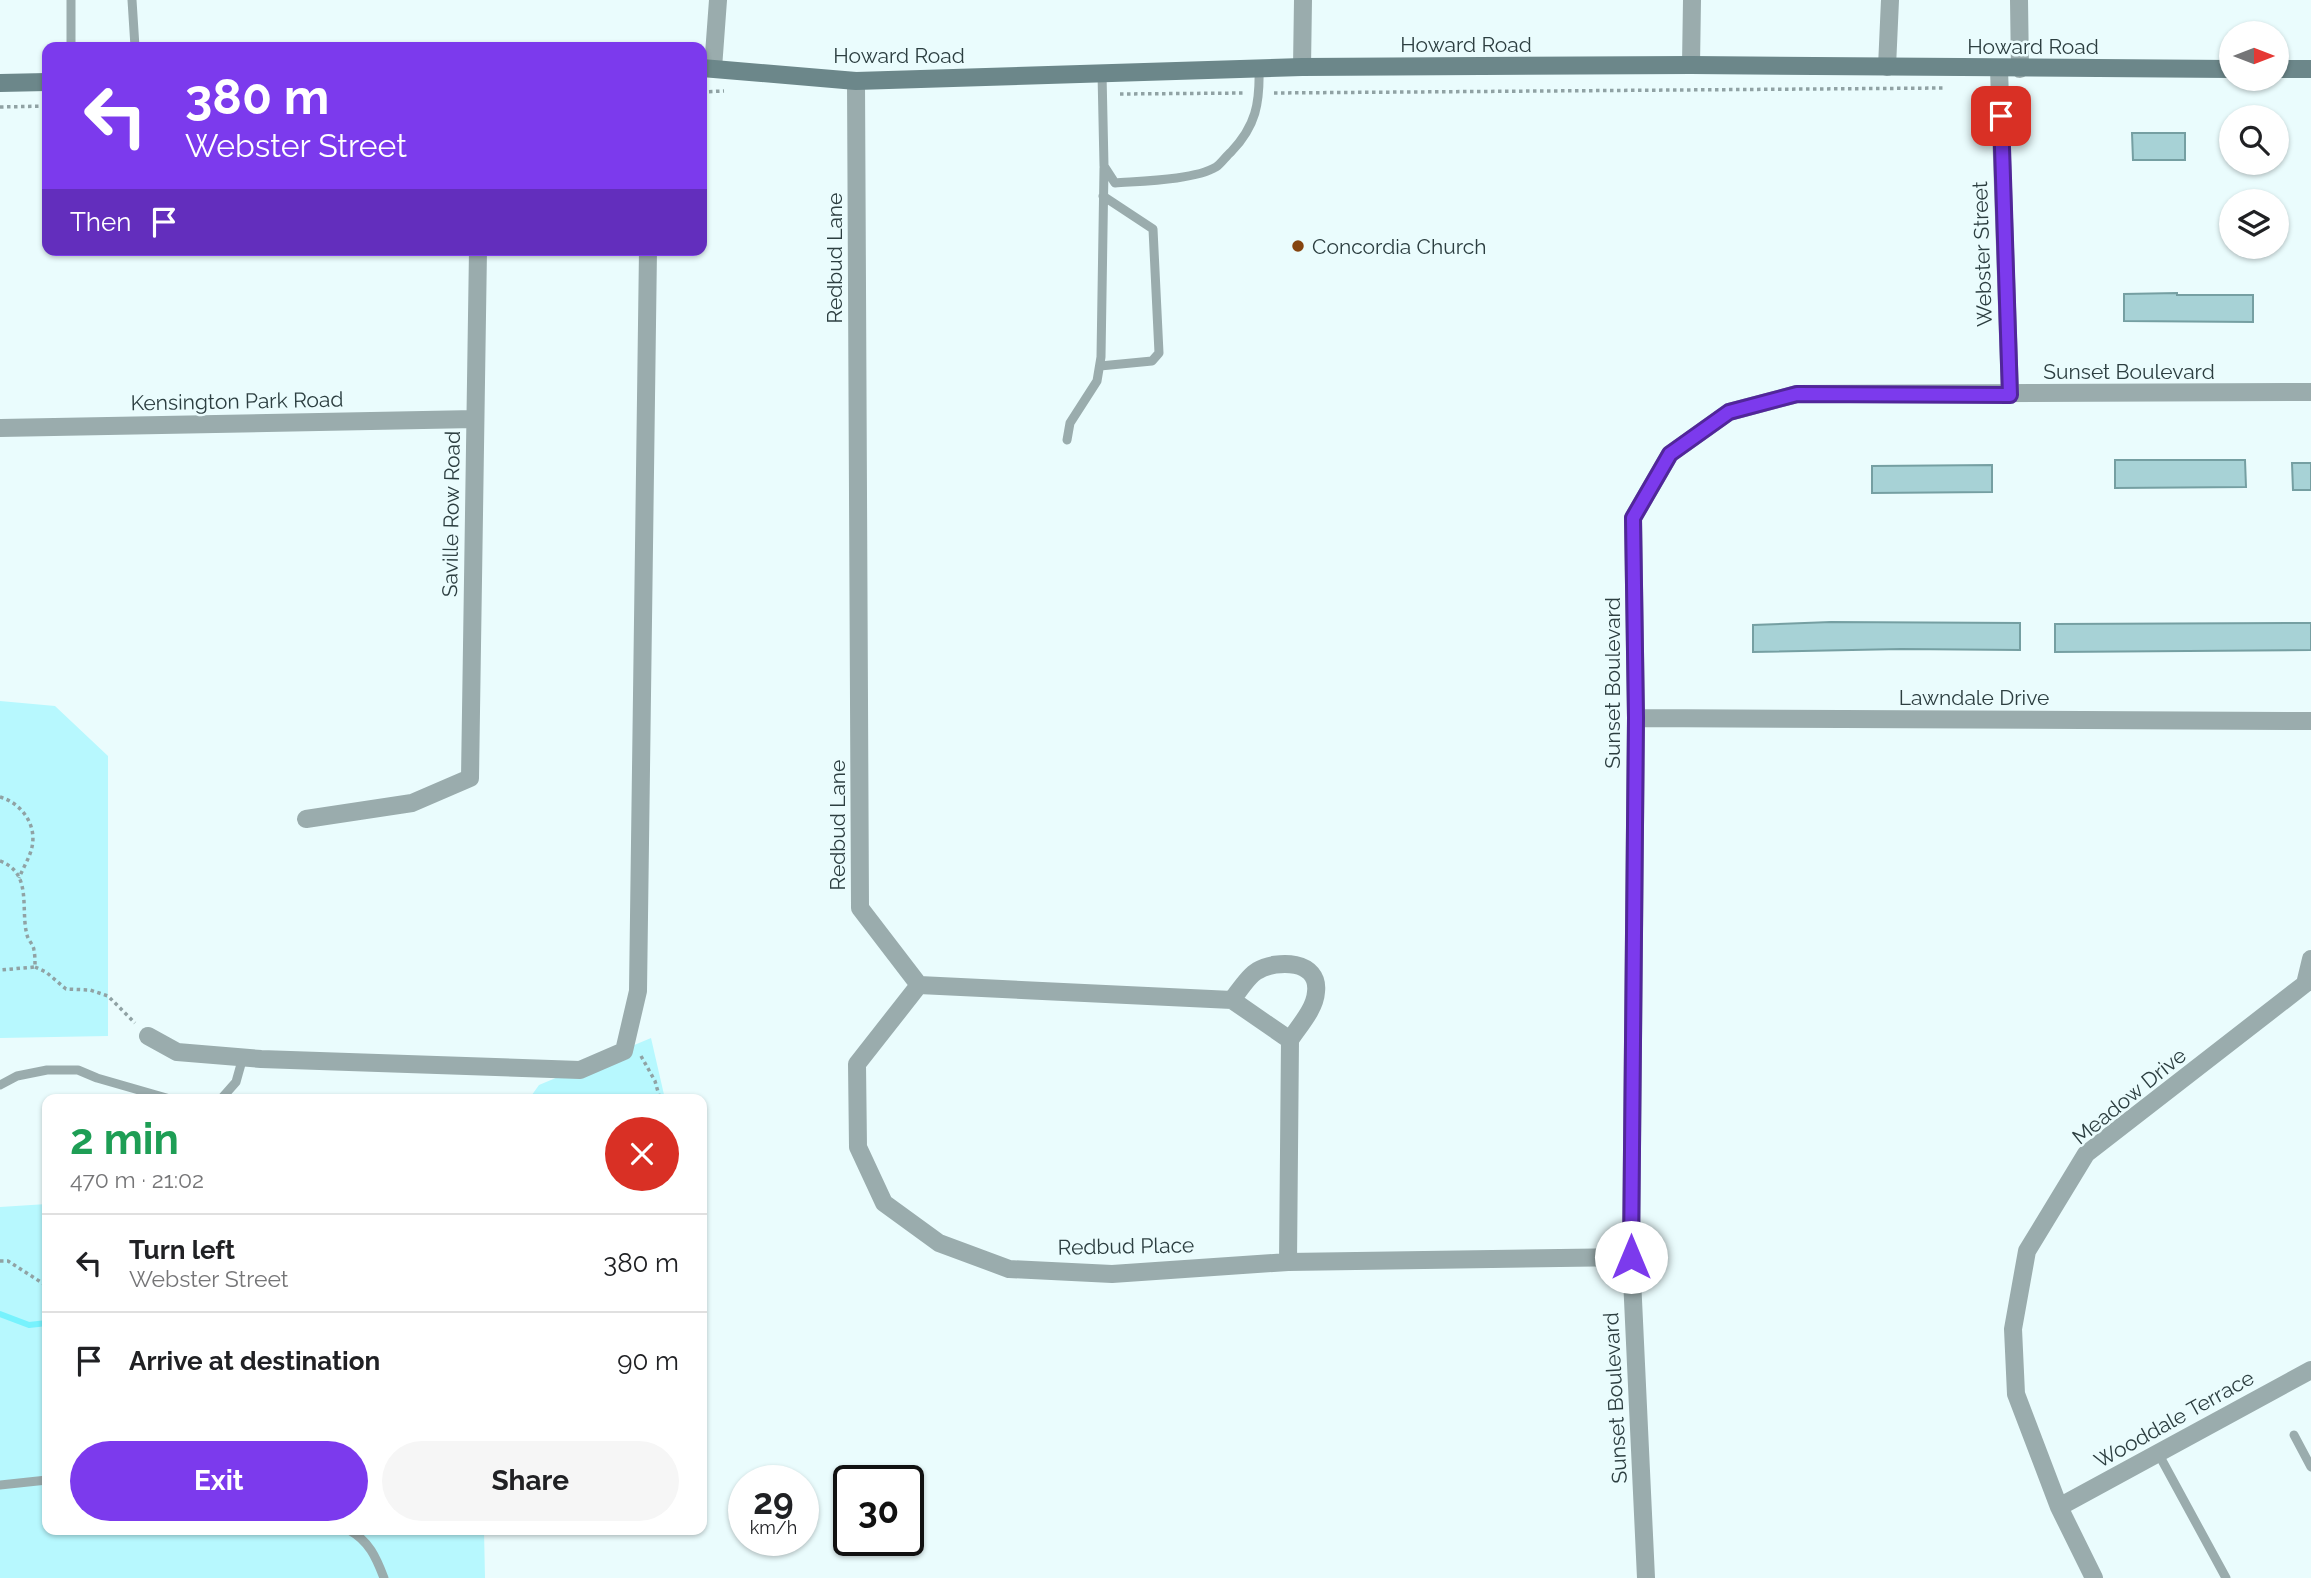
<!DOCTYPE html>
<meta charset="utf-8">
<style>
:root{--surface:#fff;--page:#f6f6f6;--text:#202124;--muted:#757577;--line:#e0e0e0;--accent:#7c3aed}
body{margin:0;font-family:Raleway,sans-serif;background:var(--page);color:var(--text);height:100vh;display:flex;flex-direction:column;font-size:26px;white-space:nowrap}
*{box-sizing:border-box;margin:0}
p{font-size:23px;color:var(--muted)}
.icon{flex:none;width:38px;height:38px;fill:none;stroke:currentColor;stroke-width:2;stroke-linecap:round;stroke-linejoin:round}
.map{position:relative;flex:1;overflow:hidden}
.details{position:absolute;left:42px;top:1094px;width:665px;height:441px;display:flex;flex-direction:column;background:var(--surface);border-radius:14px;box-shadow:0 2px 5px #0004}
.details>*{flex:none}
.top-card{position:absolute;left:42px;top:42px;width:665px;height:214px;border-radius:14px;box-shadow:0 2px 5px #0004;background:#7c3aed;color:#fff;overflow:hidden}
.needle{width:46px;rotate:90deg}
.controls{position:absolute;left:2219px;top:21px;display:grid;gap:14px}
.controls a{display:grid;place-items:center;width:70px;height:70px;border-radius:50%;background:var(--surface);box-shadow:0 2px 5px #0004;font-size:35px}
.speed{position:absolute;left:728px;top:1465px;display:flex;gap:14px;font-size:35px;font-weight:700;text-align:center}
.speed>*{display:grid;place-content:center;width:91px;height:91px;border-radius:50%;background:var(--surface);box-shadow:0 2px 5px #0004;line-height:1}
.speed small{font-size:18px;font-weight:400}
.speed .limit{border:4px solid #111;border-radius:10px;background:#fff;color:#111}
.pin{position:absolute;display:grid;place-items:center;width:60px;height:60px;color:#fff;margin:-30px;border-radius:14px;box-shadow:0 4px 10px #0006}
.me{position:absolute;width:77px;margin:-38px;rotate:0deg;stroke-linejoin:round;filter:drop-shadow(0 0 5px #0008)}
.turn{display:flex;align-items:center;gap:24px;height:147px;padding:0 28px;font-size:32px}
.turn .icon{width:91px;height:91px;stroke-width:2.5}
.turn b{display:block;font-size:49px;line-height:60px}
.then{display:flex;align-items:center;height:66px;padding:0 28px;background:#0003;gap:14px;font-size:26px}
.round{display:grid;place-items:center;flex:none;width:74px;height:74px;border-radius:37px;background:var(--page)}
.overview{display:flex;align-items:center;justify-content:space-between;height:119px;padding:0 28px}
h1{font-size:42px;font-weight:700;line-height:52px;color:#1e9e55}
.button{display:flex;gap:14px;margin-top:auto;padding:14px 28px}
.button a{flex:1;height:80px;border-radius:42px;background:var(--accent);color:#fff;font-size:28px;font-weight:700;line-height:80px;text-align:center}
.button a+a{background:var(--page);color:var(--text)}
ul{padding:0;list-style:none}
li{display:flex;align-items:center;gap:21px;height:98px;padding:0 28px;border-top:2px solid var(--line)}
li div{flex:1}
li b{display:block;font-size:26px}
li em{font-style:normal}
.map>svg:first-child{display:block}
.green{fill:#b7f8fe}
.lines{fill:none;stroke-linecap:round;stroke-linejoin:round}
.stream{stroke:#77f2fd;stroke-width:6}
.building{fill:#a7d2d6;stroke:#759fa2;stroke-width:2}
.path{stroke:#90a2a4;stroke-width:3.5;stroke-dasharray:3.5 3.5;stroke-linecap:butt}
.lane{stroke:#9aacad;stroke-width:9}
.street{stroke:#9aacad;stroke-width:18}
.secondary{stroke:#6c878a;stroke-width:18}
.route-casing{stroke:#51269a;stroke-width:18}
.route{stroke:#7c3aed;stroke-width:12}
.poi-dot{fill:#85440f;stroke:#eafcfd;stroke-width:2.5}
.labels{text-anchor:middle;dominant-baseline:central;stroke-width:5;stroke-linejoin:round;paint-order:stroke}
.street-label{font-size:21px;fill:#2c3e40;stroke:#eafcfd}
.poi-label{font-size:21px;fill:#2c3e40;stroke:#eafcfd;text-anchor:start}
</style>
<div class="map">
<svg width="2311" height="1578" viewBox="0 0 2311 1578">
<rect width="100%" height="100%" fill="#eafcfd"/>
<path class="green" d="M0 701 55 706 108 756V1036L0 1038Z
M651 1038 665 1099H529L539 1085Z
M47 1204V1530H484L485 1578H0V1207Z"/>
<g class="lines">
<path class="stream" d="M0 1314 29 1325 47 1323"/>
</g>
<path class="building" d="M2132 133H2185V160H2133Z
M2177 293V295H2253V322L2124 321V294Z
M2115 460H2245L2246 487 2115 488Z
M2292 463H2311V490H2293Z
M1992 465V492L1872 493V466Z
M1831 622 2020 623V650L1901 649 1753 652V625Z
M2311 623V650L2055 652V624Z"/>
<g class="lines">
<path class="path" d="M2240 86H2267
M702 92 724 91
M1274 93 1945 88
M1120 94 1245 93
M0 107 47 106
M0 797C21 803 37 824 32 847 30 857 23 868 19 878
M0 861C33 873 20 909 27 935 28 940 33 944 34 950 35 955 35 961 35 967L0 970
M35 967 46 972 66 989 90 990 108 996 135 1023
M641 1056 655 1081 660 1099
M0 1261H8L47 1286"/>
<path class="lane" d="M71 0V47
M132 0 135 47
M1102 73 1104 166 1115 183C1140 181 1195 180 1216 167 1221 164 1226 156 1231 152 1256 126 1260 103 1259 68
M1100 366 1152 361 1159 353 1153 229 1103 196
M1067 440 1070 423 1097 381 1101 357 1104 168
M0 1085 17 1076 47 1070H78L97 1078 170 1099
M221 1099 236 1082 243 1057
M2294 1435 2311 1467
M2158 1453 2226 1578
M0 1485 47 1480
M349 1530C369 1541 376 1557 384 1578"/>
<path class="street" d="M2019 0 2020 69
M1691 65 1692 0
M1302 67 1303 0
M1887 67 1890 0
M713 68 718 0
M1999 69 2010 395
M856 81 860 908 919 985 1232 1000 1290 1040 1288 1262
M0 428 475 419
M1636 718 2311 721
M306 819 412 803 470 778 478 250
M919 985 857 1064 858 1147 884 1203 939 1243 1009 1269 1112 1274 1288 1262 1631 1257
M1232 1000C1239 991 1248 976 1257 971 1277 959 1320 960 1316 992 1315 1009 1299 1026 1290 1040
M148 1036 177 1052 261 1059 580 1070 624 1051 638 991 648 250
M2059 1507 2311 1370
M1646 1578 1631 1257 1636 718 1633 518 1670 454 1729 412 1797 394 2311 392
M2094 1578 2059 1507 2016 1394 2013 1329 2027 1251 2086 1154 2305 984 2311 959"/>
<path class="secondary" d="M702 68 856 81 1302 67 1691 65 2231 69
M2277 69H2311
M0 83 47 82"/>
</g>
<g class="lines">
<defs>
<path id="route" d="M1631 1257 1636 718 1633 518 1670 454 1729 412 1797 394 2010 395 2001 116"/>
</defs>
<use href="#route" class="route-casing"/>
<use href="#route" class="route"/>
</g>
<circle class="poi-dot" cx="1298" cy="246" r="7"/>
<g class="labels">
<g class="street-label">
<text x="1466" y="44">Howard Road</text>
<text x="2033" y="46">Howard Road</text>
<text x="899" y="55">Howard Road</text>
<text transform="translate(1982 254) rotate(-92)">Webster Street</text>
<text transform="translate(834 258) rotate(-90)">Redbud Lane</text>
<text x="2129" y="371">Sunset Boulevard</text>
<text transform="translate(237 401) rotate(-1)">Kensington Park Road</text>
<text transform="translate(451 514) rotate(-89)">Saville Row Road</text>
<text transform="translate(1612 683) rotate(-90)">Sunset Boulevard</text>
<text x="1974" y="697">Lawndale Drive</text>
<text transform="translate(837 825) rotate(-90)">Redbud Lane</text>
<text transform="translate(2129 1096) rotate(-39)">Meadow Drive</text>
<text transform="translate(1126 1246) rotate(-1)">Redbud Place</text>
<text transform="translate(1615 1398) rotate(-93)">Sunset Boulevard</text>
<text transform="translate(2174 1419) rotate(-29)">Wooddale Terrace</text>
</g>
<g class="poi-label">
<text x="1312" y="246">Concordia Church</text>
</g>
</g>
</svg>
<div class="controls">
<a><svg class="needle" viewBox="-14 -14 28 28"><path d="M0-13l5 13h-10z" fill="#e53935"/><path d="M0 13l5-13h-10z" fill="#757577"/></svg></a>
<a><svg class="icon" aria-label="search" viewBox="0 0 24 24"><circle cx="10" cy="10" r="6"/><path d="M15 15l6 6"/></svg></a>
<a><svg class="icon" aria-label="layers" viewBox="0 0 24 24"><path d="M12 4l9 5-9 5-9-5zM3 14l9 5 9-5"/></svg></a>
</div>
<div class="speed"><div>29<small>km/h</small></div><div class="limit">30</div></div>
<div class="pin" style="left:2001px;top:116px;background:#d93025"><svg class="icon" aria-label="arrive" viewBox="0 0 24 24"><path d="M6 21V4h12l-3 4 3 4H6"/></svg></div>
<svg class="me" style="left:1631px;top:1257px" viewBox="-20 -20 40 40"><circle r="19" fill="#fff"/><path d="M0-13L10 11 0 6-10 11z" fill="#7c3aed"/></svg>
<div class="top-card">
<div class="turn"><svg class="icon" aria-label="left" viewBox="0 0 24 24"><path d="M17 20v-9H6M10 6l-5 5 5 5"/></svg><div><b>380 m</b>Webster Street</div></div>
<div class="then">Then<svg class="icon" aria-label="arrive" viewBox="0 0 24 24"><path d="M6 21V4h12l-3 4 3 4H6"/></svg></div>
</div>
<section class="details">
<div class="overview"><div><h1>2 min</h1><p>470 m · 21:02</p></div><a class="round" style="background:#d93025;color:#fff"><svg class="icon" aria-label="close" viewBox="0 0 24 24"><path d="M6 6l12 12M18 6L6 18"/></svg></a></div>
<ul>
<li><svg class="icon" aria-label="left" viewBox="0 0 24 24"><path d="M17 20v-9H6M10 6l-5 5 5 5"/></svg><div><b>Turn left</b><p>Webster Street</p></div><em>380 m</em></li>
<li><svg class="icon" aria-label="arrive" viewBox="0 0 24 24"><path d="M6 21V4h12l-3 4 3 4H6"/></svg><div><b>Arrive at destination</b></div><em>90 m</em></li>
</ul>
<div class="button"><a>Exit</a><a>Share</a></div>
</section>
</div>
